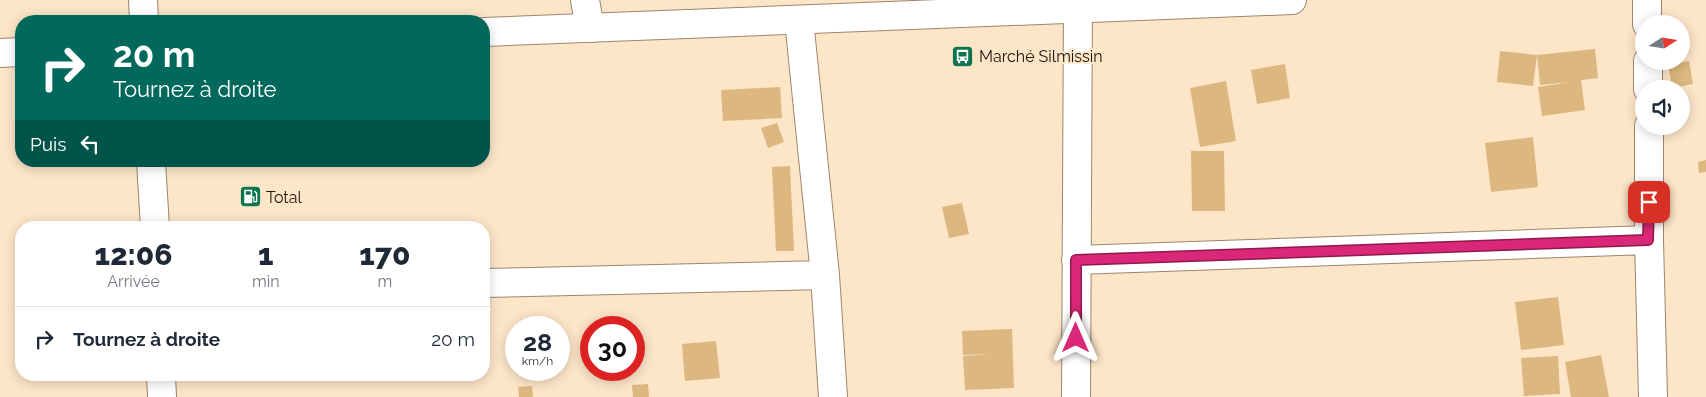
<!DOCTYPE html>
<html lang="fr">
<meta charset="utf-8">
<style>
:root{--surface:#fff;--page:#f6f6f7;--text:#1f2937;--muted:#747a83;--line:#e0e1e3}
body{margin:0;font-family:Raleway,sans-serif;background:var(--page);color:var(--text);height:100vh;display:flex;flex-direction:column;font-size:19px;white-space:nowrap}
*{box-sizing:border-box;margin:0}
p{font-size:16px;color:var(--muted)}
.icon{flex:none;width:28px;height:28px;fill:none;stroke:currentColor;stroke-width:2;stroke-linecap:round;stroke-linejoin:round}
.map{position:relative;flex:1;overflow:hidden}
.side{position:absolute;left:15px;top:221px;width:475px;height:160px;display:flex;flex-direction:column;background:var(--surface);border-radius:20px;box-shadow:0 2px 12px #0003}
.side>*{flex:none}
.hud{position:absolute;left:15px;top:15px;width:475px;height:152px;border-radius:20px;box-shadow:0 2px 12px #0003;background:#00695c;color:#fff;overflow:hidden}
.needle{width:32px;rotate:78deg}
.buttons{position:absolute;left:1635px;top:15px;display:grid;gap:10px}
.buttons a{display:grid;place-items:center;width:55px;height:55px;border-radius:50%;background:var(--surface);box-shadow:0 2px 12px #0003;font-size:25px}
.speed{position:absolute;left:505px;top:316px;display:flex;gap:10px;font-size:25px;font-weight:700;text-align:center}
.speed>*{display:grid;place-content:center;width:65px;height:65px;border-radius:50%;background:var(--surface);box-shadow:0 2px 12px #0003;line-height:1}
.speed small{font-size:12px;font-weight:400}
.speed .limit{border:8px solid #d22;background:#fff;color:#111}
.pin{position:absolute;display:grid;place-items:center;width:42px;height:42px;color:#fff;margin:-21px;border-radius:10px;box-shadow:0 2px 8px #0006}
.me{position:absolute;width:55px;margin:-28px;rotate:0deg;stroke-linejoin:round;filter:drop-shadow(0 0 4px #0008)}
.turn{display:flex;align-items:center;gap:18px;height:105px;padding:0 15px;font-size:22px}
.turn .icon{width:65px;height:65px;stroke-width:2.5}
.turn b{display:block;font-size:35px;line-height:42px}
.then{display:flex;align-items:center;height:48px;padding:0 15px;background:#0003;gap:10px;font-size:19px}
.eta{display:flex;justify-content:space-evenly;align-items:center;height:85px;text-align:center}
.eta b{font-size:30px;font-weight:800;line-height:35px}
ul{padding:0;list-style:none}
li{display:flex;align-items:center;gap:15px;height:65px;padding:0 15px;border-top:1px solid var(--line)}
li div{flex:1}
li b{display:block;font-size:19px}
li em{font-style:normal}
.map>svg:first-child{display:block}
.building{fill:#dcb77f}
.lines{fill:none;stroke-linecap:round;stroke-linejoin:round}
.minor-casing{stroke:#9c866c;stroke-width:30}
.primary-casing{stroke:#9c866c;stroke-width:30}
.minor{stroke:#fff;stroke-width:28}
.primary{stroke:#fff;stroke-width:28}
.route-casing{stroke:#8e194d;stroke-width:12}
.route{stroke:#db2777;stroke-width:9}
.labels{text-anchor:middle;dominant-baseline:central;stroke-width:4;stroke-linejoin:round;paint-order:stroke}
.poi-label{font-size:16px;fill:#1e160c;stroke:#fde5c8;text-anchor:start}
</style>
<div class="map">
<svg width="1706" height="397" viewBox="0 0 1706 397">
<rect width="100%" height="100%" fill="#fde5c8"/>
<path class="building" d="M1595 49 1598 78 1581 80 1585 110 1542 116 1538 87 1570 82 1540 85 1537 55Z
M1500 51 1537 55 1533 86 1497 82Z
M1689 61 1693 84 1672 88 1668 64Z
M1285 64 1290 98 1257 104 1251 70Z
M1226 81 1236 141 1200 147 1190 88Z
M780 87 782 118 723 121 721 90Z
M777 123 784 142 768 148 761 128Z
M1533 137 1538 187 1491 192 1485 143Z
M1191 151H1224L1225 211H1192Z
M1706 160V172L1699 173 1698 162Z
M790 166 794 251H776L772 167Z
M962 203 969 234 949 238 942 207Z
M1558 297 1564 345 1521 350 1515 302Z
M1012 329 1014 388 965 390 963 356 990 354 963 355 962 331Z
M716 341 720 378 685 381 682 344Z
M1601 355 1609 397H1571L1565 362Z
M1558 356 1560 394 1524 396 1521 358Z
M648 384 649 397H633L632 385Z
M532 386 533 397H519L518 387Z"/>
<g class="lines">
<defs>
<path id="minor" d="M143 0 144 21
M585 0 590 28
M1647 0V24
M799 20 825 275 833 397
M1648 61V89
M1649 126V240L1653 397
M151 161 155 228
M1076 260 1649 240
M484 283 825 275
M161 375 162 397
M1076 397 1078 0"/>
<path id="primary" d="M484 32 1292 0
M0 53 21 52"/>
</defs>
<use href="#minor" class="minor-casing"/>
<use href="#primary" class="primary-casing"/>
<use href="#minor" class="minor"/>
<use href="#primary" class="primary"/>
</g>
<g class="lines">
<defs>
<path id="route" d="M1076 338V260L1648 240 1649 202"/>
</defs>
<use href="#route" class="route-casing"/>
<use href="#route" class="route"/>
</g>
<defs>
<symbol id="bus-square" viewBox="-11 -11 22 22"><rect x="-9" y="-9" width="18" height="18" rx="4" fill="#0c754d" stroke="#fde5c8"/><path d="M-5-6H5V4H4V6H2V4H-2V6H-4V4H-5ZM-3.5-4V0h7V-4ZM-3.5 1.2v1.5H-2V1.2ZM2 1.2v1.5H3.5V1.2Z" fill="#fff"/></symbol>
<symbol id="fuel-square" viewBox="-11 -11 22 22"><rect x="-9" y="-9" width="18" height="18" rx="4" fill="#0c754d" stroke="#fde5c8"/><path d="M-5.5-6h7V0h2V4h1.3V-2.5L3-4.5l.8-.8L6-3V5H2.5V1h-1V6h-7ZM-4.2-4.7v3.2H.2V-4.7Z" fill="#fff"/></symbol>
</defs>
<g fill-rule="evenodd">
<use href="#bus-square" x="950" y="44" width="25" height="25"/>
<use href="#fuel-square" x="238" y="184" width="25" height="25"/>
</g>
<g class="labels">
<g class="poi-label">
<text x="979" y="56">Marché Silmissin</text>
<text x="266" y="197">Total</text>
</g>
</g>
</svg>
<div class="buttons">
<a><svg class="needle" viewBox="-14 -14 28 28"><path d="M0-13l5 13h-10z" fill="#e53935"/><path d="M0 13l5-13h-10z" fill="#747a83"/></svg></a>
<a><svg class="icon" aria-label="sound" viewBox="0 0 24 24"><path d="M4 9h4l5-4v14l-5-4H4zM17 9q2 3 0 6"/></svg></a>
</div>
<div class="speed"><div>28<small>km/h</small></div><div class="limit">30</div></div>
<div class="pin" style="left:1649px;top:202px;background:#d93025"><svg class="icon" aria-label="arrive" viewBox="0 0 24 24"><path d="M6 21V4h12l-3 4 3 4H6"/></svg></div>
<svg class="me" style="left:1076px;top:338px" viewBox="-20 -20 40 40"><path d="M0-17L14 15 0 8-14 15z" fill="#db2777" stroke="#fff" stroke-width="4"/></svg>
<div class="hud">
<div class="turn"><svg class="icon" aria-label="right" viewBox="0 0 24 24"><path d="M7 20v-9h11M14 6l5 5-5 5"/></svg><div><b>20 m</b>Tournez à droite</div></div>
<div class="then">Puis<svg class="icon" aria-label="left" viewBox="0 0 24 24"><path d="M17 20v-9H6M10 6l-5 5 5 5"/></svg></div>
</div>
<section class="side">
<div class="eta">
<div><b>12:06</b><p>Arrivée</p></div>
<div><b>1</b><p>min</p></div>
<div><b>170</b><p>m</p></div>
</div>
<ul>
<li><svg class="icon" aria-label="right" viewBox="0 0 24 24"><path d="M7 20v-9h11M14 6l5 5-5 5"/></svg><div><b>Tournez à droite</b></div><em>20 m</em></li>
</ul>
</section>
</div>
